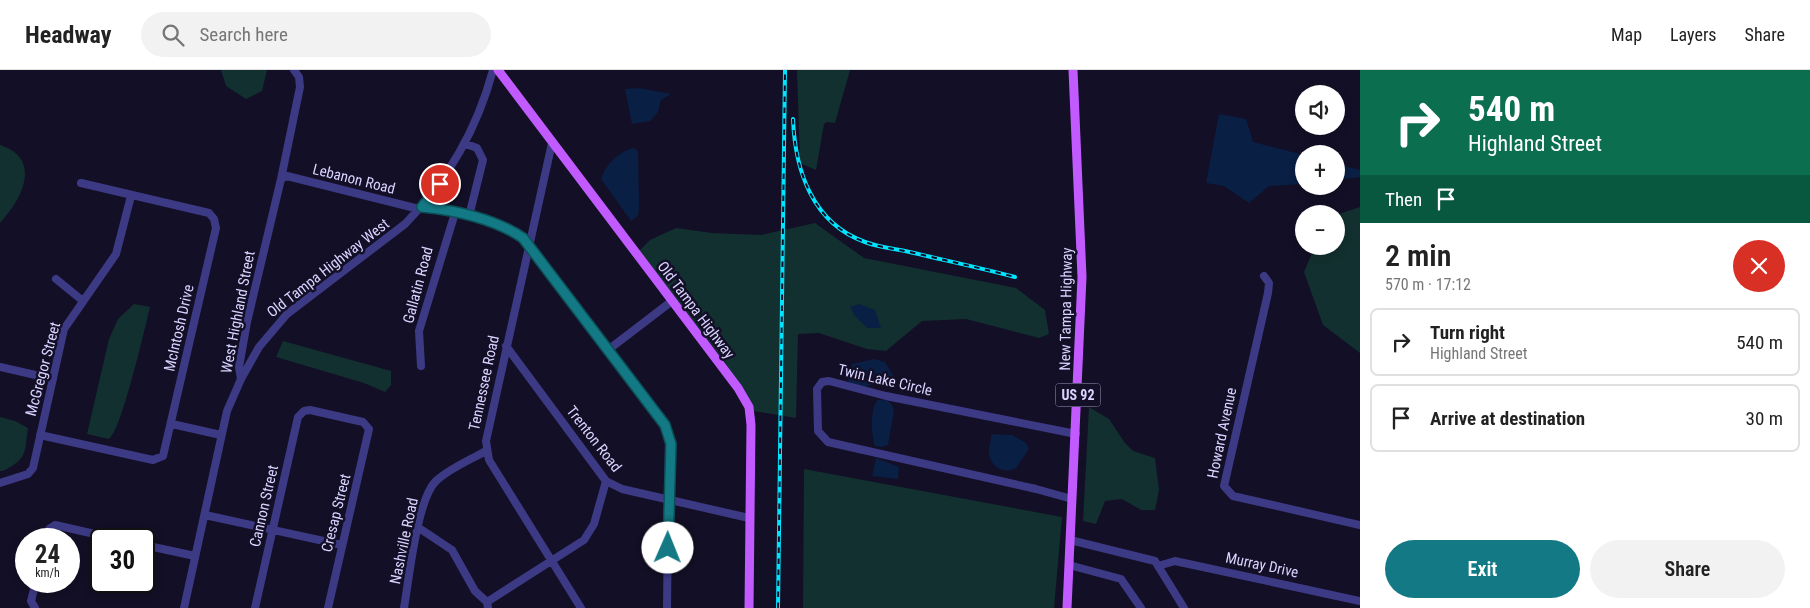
<!DOCTYPE html>
<meta charset="utf-8">
<style>
:root{--surface:#fff;--page:#f2f2f2;--text:#222;--muted:#767676;--line:#e0e0e0;--accent:#137a85}
body{margin:0;font-family:"Roboto Condensed",sans-serif;background:var(--page);color:var(--text);height:100vh;display:flex;flex-direction:column;font-size:19px;white-space:nowrap}
*{box-sizing:border-box;margin:0}
p{font-size:16px;color:var(--muted)}
.icon{flex:none;width:28px;height:28px;fill:none;stroke:currentColor;stroke-width:2;stroke-linecap:round;stroke-linejoin:round}
.map{position:relative;flex:1;overflow:hidden}
.drawer{display:flex;flex-direction:column;background:var(--surface);width:450px}
.drawer>*{flex:none}
.banner{background:#0b6e4f;color:#fff;overflow:hidden}
.tools{position:absolute;left:1295px;top:15px;display:grid;gap:10px}
.tools a{display:grid;place-items:center;width:50px;height:50px;border-radius:50%;background:var(--surface);box-shadow:0 2px 8px #0003;font-size:25px}
.speed{position:absolute;left:15px;top:458px;display:flex;gap:10px;font-size:25px;font-weight:700;text-align:center}
.speed>*{display:grid;place-content:center;width:65px;height:65px;border-radius:50%;background:var(--surface);box-shadow:0 2px 8px #0003;line-height:1}
.speed small{font-size:12px;font-weight:400}
.speed .limit{border:2px solid #111;border-radius:8px;background:#fff;color:#111}
.pin{position:absolute;display:grid;place-items:center;width:42px;height:42px;color:#fff;margin:-21px;border:2px solid #fff;border-radius:50%;box-shadow:0 1px 5px #0007}
.me{position:absolute;width:55px;margin:-28px;rotate:1deg;stroke-linejoin:round;filter:drop-shadow(0 0 4px #0008)}
.turn{display:flex;align-items:center;gap:18px;height:105px;padding:0 25px;font-size:22px}
.turn .icon{width:65px;height:65px;stroke-width:2.5}
.turn b{display:block;font-size:35px;line-height:42px}
.then{display:flex;align-items:center;height:48px;padding:0 25px;background:#0003;gap:10px;font-size:19px}
.round{display:grid;place-items:center;flex:none;width:52px;height:52px;border-radius:26px;background:var(--page)}
.summary{display:flex;align-items:center;justify-content:space-between;height:85px;padding:0 25px}
h1{font-size:30px;font-weight:600;line-height:38px}
.primary-button{display:flex;gap:10px;margin-top:auto;padding:10px 25px}
.primary-button a{flex:1;height:58px;border-radius:30px;background:var(--accent);color:#fff;font-size:20px;font-weight:600;line-height:58px;text-align:center}
.primary-button a+a{background:var(--page);color:var(--text)}
ul{padding:0;list-style:none}
li{display:flex;align-items:center;gap:15px;height:68px;margin:0 10px 8px;padding:0 15px;border:2px solid var(--line);border-radius:8px}
li div{flex:1}
li b{display:block;font-size:19px}
li em{font-style:normal}
header{display:flex;align-items:center;gap:30px;box-sizing:border-box;height:70px;padding:0 25px;background:var(--surface);border-bottom:1px solid var(--line)}
header strong{font-size:24px}
nav{display:flex;gap:28px;margin-inline-start:auto;font-size:18px}
.search{width:350px;height:45px;background:var(--page);display:flex;align-items:center;gap:12px;box-sizing:border-box;padding:0 18px;border-radius:28px;color:var(--muted);font-size:19px}
main{display:flex;flex:1;min-height:0}
.map>svg:first-child{display:block}
.green{fill:#12302f}
.water{fill:#0a1f44}
.lines{fill:none;stroke-linecap:round;stroke-linejoin:round}
.minor{stroke:#3d3a85;stroke-width:8}
.major{stroke:#c25bff;stroke-width:9}
.rail-casing{stroke:#00e5ff;stroke-width:4}
.rail{stroke:#130f26;stroke-width:2;stroke-dasharray:5.5;stroke-linecap:butt}
.route-casing{stroke:#0c4f56;stroke-width:12}
.route{stroke:#137a85;stroke-width:9}
.labels{text-anchor:middle;dominant-baseline:central;stroke-width:5;stroke-linejoin:round;paint-order:stroke}
.shield{fill:#130f26;stroke:#9e99be;stroke-width:1}
.shield-label{font-size:14px;font-weight:bold;fill:#d9d4ff}
.street-label{font-size:15px;fill:#d9d4ff;stroke:#130f26}
</style>
<header>
<strong>Headway</strong>
<div class="search"><svg class="icon" aria-label="search" viewBox="0 0 24 24"><circle cx="10" cy="10" r="6"/><path d="M15 15l6 6"/></svg>Search here</div>
<nav><a>Map</a><a>Layers</a><a>Share</a></nav>
</header>
<main>
<div class="map">
<svg width="1360" height="538" viewBox="0 0 1360 538">
<rect width="100%" height="100%" fill="#130f26"/>
<path class="green" d="M221 0H267L262 21 246 29 226 16Z
M797 0H850L835 53 827 52 824 54 816 100 800 93Z
M0 75C43 89 22 129 0 153Z
M1360 137V283L1323 255 1304 202 1315 176H1336V145Z
M815 153 864 188 1016 218 1045 240 1049 264 1039 268 966 249 922 251 886 281 867 279 819 263 798 264 796 348 754 341 726 294 639 181 650 170 676 158 712 163 761 165Z
M134 234 150 237C145 258 121 362 109 369L87 364 109 269 118 249Z
M283 271 391 301V315L385 322 364 313 276 287Z
M1089 337 1109 349 1125 373 1133 381 1155 388 1159 420 1155 440H1141L1122 429 1105 431 1096 454 1083 451Z
M0 347 15 351 28 358C24 384 28 388 3 401H0Z
M804 399 1062 447 1054 538H803Z"/>
<path class="water" d="M639 18 671 24 661 30 658 42 650 51 632 54 625 19Z
M1219 44 1246 49 1253 72 1304 85V114L1269 116 1249 133 1224 116 1206 113Z
M634 78 638 81 639 138 638 146 631 151 601 109C606 94 619 81 634 78Z
M1336 94 1360 100V107L1336 110Z
M859 234 875 240 881 258H867L854 245 850 237Z
M874 289 885 292 897 312C886 318 875 312 864 317L849 312 847 307 852 294Z
M878 330C887 329 892 332 894 340L888 375 882 377 875 376C871 366 870 336 878 330Z
M991 364 1012 365 1026 373 1029 379 1016 398C1004 405 991 397 989 384 988 378 992 371 991 364Z
M876 388 899 397 898 409 872 406Z"/>
<g class="lines">
<path class="minor" d="M552 73 486 371 489 390 581 538
M466 74 477 78 483 90 469 146
M281 109 300 17 299 7 294 0
M1264 206 1269 213 1268 223 1224 416 1233 426 1360 455
M56 209 83 231
M506 276 606 411 622 419 749 448
M608 280 672 231
M421 296 419 261 455 143
M0 297 53 309
M241 309 239 297 247 252 281 109 287 106 415 138H437L496 153 512 160 529 175 665 355 669 364 667 538
M172 354 221 365
M40 365 153 390 163 386 216 158 214 149 209 143 81 113
M0 413 28 404 33 398 64 259 116 184 131 126
M1072 429 1036 419 828 372 818 361 817 319 822 312 829 311 886 326 1076 364
M205 445 342 475
M419 458 452 480 475 521 487 532 488 538
M46 469 49 459 55 455 117 469
M1070 470 1155 491 1184 538
M144 475 195 486
M1069 495 1121 509 1141 538
M1158 496 1175 491 1360 531
M487 532 584 470 594 454 606 411
M35 538 31 531 36 511
M184 538 227 341 241 309 259 277 287 244 405 154C448 110 477 60 493 0
M255 538 298 347 304 341 310 340 363 352 369 359 328 538
M404 538C409 509 417 429 436 411 450 398 470 390 486 381"/>
<path class="major" d="M498 0 738 318 749 337 751 355 749 538
M1067 538 1082 207 1073 0"/>
<defs>
<path id="rail" d="M793 49C795 100 812 153 865 172 881 178 898 179 914 183 948 191 981 198 1015 207
M778 538 785 0"/>
</defs>
<use href="#rail" class="rail-casing"/>
<use href="#rail" class="rail"/>
</g>
<g class="lines">
<defs>
<path id="route" d="M440 114 422 137C455 140 495 149 523 168L665 355 671 374 668 478"/>
</defs>
<use href="#route" class="route-casing"/>
<use href="#route" class="route"/>
</g>
<g class="labels">
<rect class="shield" x="1055.5" y="313.5" width="45" height="23" rx="4"/>
<g class="shield-label">
<text x="1078" y="325">US 92</text>
</g>
<g class="street-label">
<text transform="translate(354 109) rotate(14)">Lebanon Road</text>
<text transform="translate(328 198) rotate(-38)">Old Tampa Highway West</text>
<text transform="translate(418 215) rotate(-75)">Gallatin Road</text>
<text transform="translate(1066 239) rotate(-89)">New Tampa Highway</text>
<text transform="translate(696 240) rotate(53)">Old Tampa Highway</text>
<text transform="translate(238 242) rotate(-79)">West Highland Street</text>
<text transform="translate(179 258) rotate(-77)">McIntosh Drive</text>
<text transform="translate(43 299) rotate(-75)">McGregor Street</text>
<text transform="translate(885 310) rotate(13)">Twin Lake Circle</text>
<text transform="translate(484 313) rotate(-78)">Tennessee Road</text>
<text transform="translate(1222 363) rotate(-78)">Howard Avenue</text>
<text transform="translate(594 369) rotate(52)">Trenton Road</text>
<text transform="translate(264 436) rotate(-77)">Cannon Street</text>
<text transform="translate(336 443) rotate(-76)">Cresap Street</text>
<text transform="translate(404 471) rotate(-78)">Nashville Road</text>
<text transform="translate(1262 495) rotate(12)">Murray Drive</text>
</g>
</g>
</svg>
<div class="tools">
<a><svg class="icon" aria-label="sound" viewBox="0 0 24 24"><path d="M4 9h4l5-4v14l-5-4H4zM17 9q2 3 0 6"/></svg></a>
<a>+</a>
<a>−</a>
</div>
<div class="speed"><div>24<small>km/h</small></div><div class="limit">30</div></div>
<div class="pin" style="left:440px;top:114px;background:#d93025"><svg class="icon" aria-label="arrive" viewBox="0 0 24 24"><path d="M6 21V4h12l-3 4 3 4H6"/></svg></div>
<svg class="me" style="left:668px;top:478px" viewBox="-20 -20 40 40"><circle r="19" fill="#fff"/><path d="M0-13L10 11 0 6-10 11z" fill="#137a85"/></svg>
</div>
<section class="drawer">
<div class="banner">
<div class="turn"><svg class="icon" aria-label="right" viewBox="0 0 24 24"><path d="M7 20v-9h11M14 6l5 5-5 5"/></svg><div><b>540 m</b>Highland Street</div></div>
<div class="then">Then<svg class="icon" aria-label="arrive" viewBox="0 0 24 24"><path d="M6 21V4h12l-3 4 3 4H6"/></svg></div>
</div>
<div class="summary"><div><h1>2 min</h1><p>570 m · 17:12</p></div><a class="round" style="background:#d93025;color:#fff"><svg class="icon" aria-label="close" viewBox="0 0 24 24"><path d="M6 6l12 12M18 6L6 18"/></svg></a></div>
<ul>
<li><svg class="icon" aria-label="right" viewBox="0 0 24 24"><path d="M7 20v-9h11M14 6l5 5-5 5"/></svg><div><b>Turn right</b><p>Highland Street</p></div><em>540 m</em></li>
<li><svg class="icon" aria-label="arrive" viewBox="0 0 24 24"><path d="M6 21V4h12l-3 4 3 4H6"/></svg><div><b>Arrive at destination</b></div><em>30 m</em></li>
</ul>
<div class="primary-button"><a>Exit</a><a>Share</a></div>
</section>
</main>
